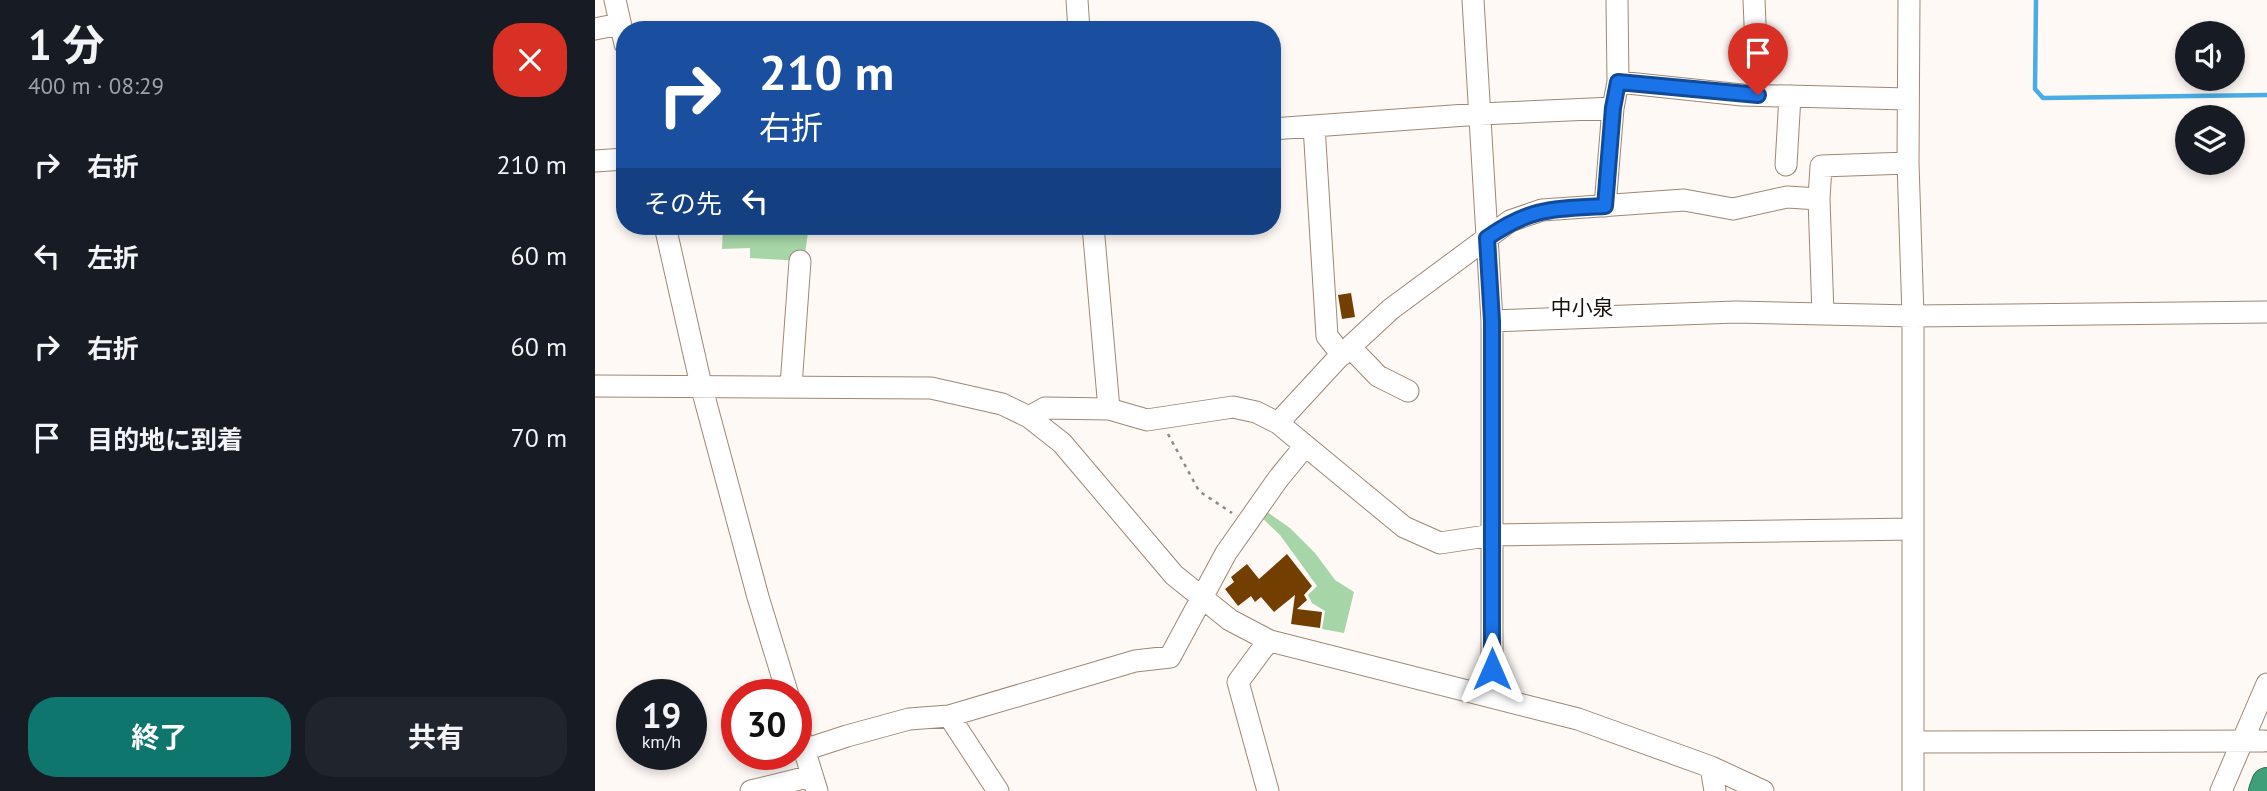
<!DOCTYPE html>
<html lang="ja">
<meta charset="utf-8">
<style>
:root{--surface:#171b24;--page:#20242c;--text:#f1f3f6;--muted:#9ea1a6;--accent:#0f766e}
body{margin:0;font-family:"PT Sans","Noto Sans JP",sans-serif;background:var(--page);color:var(--text);height:100vh;display:flex;flex-direction:column;font-size:26px;white-space:nowrap}
*{box-sizing:border-box;margin:0}
p{font-size:23px;color:var(--muted)}
.icon{flex:none;width:38px;height:38px;fill:none;stroke:currentColor;stroke-width:2;stroke-linecap:round;stroke-linejoin:round}
.map{position:relative;flex:1;overflow:hidden}
.side{display:flex;flex-direction:column;background:var(--surface);width:595px}
.side>*{flex:none}
.banner{position:absolute;left:21px;top:21px;width:665px;height:214px;border-radius:28px;box-shadow:0 4px 10px #0003;background:#1a4fa0;color:#fff;overflow:hidden}
.controls{position:absolute;left:1580px;top:21px;display:grid;gap:14px}
.controls a{display:grid;place-items:center;width:70px;height:70px;border-radius:50%;background:var(--surface);box-shadow:0 4px 10px #0003;font-size:35px}
.speed{position:absolute;left:21px;top:679px;display:flex;gap:14px;font-size:35px;font-weight:700;text-align:center}
.speed>*{display:grid;place-content:center;width:91px;height:91px;border-radius:50%;background:var(--surface);box-shadow:0 4px 10px #0003;line-height:1}
.speed small{font-size:18px;font-weight:400}
.speed .limit{border:10px solid #d22;background:#fff;color:#111}
.pin{position:absolute;display:grid;place-items:center;width:60px;height:60px;color:#fff;margin:-72px -30px;border-radius:50% 50% 50% 0;rotate:-45deg;box-shadow:0 0 7px #0007}
.pin .icon{rotate:45deg}
.me{position:absolute;width:77px;margin:-38px;rotate:0deg;stroke-linejoin:round;filter:drop-shadow(0 0 5px #0008)}
.turn{display:flex;align-items:center;gap:24px;height:147px;padding:0 28px;font-size:32px}
.turn .icon{width:91px;height:91px;stroke-width:2.5}
.turn b{display:block;font-size:49px;line-height:60px}
.then{display:flex;align-items:center;height:66px;padding:0 28px;background:#0003;gap:14px;font-size:26px}
.round{display:grid;place-items:center;flex:none;width:74px;height:74px;border-radius:28px;background:var(--page)}
.headline{display:flex;align-items:center;justify-content:space-between;height:119px;padding:0 28px}
h1{font-size:42px;font-weight:700;line-height:52px}
.primary-button{display:flex;gap:14px;margin-top:auto;padding:14px 28px}
.primary-button a{flex:1;height:80px;border-radius:28px;background:var(--accent);color:#fff;font-size:28px;font-weight:700;line-height:80px;text-align:center}
.primary-button a+a{background:var(--page);color:var(--text)}
ul{padding:0;list-style:none}
li{display:flex;align-items:center;gap:21px;height:91px;padding:0 28px}
li div{flex:1}
li b{display:block;font-size:26px}
li em{font-style:normal}
main{display:flex;flex:1;min-height:0}
.map>svg:first-child{display:block}
.green{fill:#a6d5a7}
.lines{fill:none;stroke-linecap:round;stroke-linejoin:round}
.stream{stroke:#49ace4;stroke-width:4.5}
.building{fill:#733f00}
.minor-casing{stroke:#9f8773;stroke-width:23}
.highway-casing{stroke:#316d52;stroke-width:32}
.path{stroke:#918a84;stroke-width:2.5;stroke-dasharray:3.5 5;stroke-linecap:butt}
.minor{stroke:#fff;stroke-width:21}
.highway{stroke:#3e9f79;stroke-width:30}
.route-casing{stroke:#114b97;stroke-width:18}
.route{stroke:#1a73e8;stroke-width:12}
.labels{text-anchor:middle;dominant-baseline:central;stroke-width:7;stroke-linejoin:round;paint-order:stroke}
.neighbourhood-label{font-size:21px;fill:#1a110a;stroke:#fff}
</style>
<main>
<section class="side">
<div class="headline"><div><h1>1 分</h1><p>400 m · 08:29</p></div><a class="round" style="background:#d93025;color:#fff"><svg class="icon" aria-label="close" viewBox="0 0 24 24"><path d="M6 6l12 12M18 6L6 18"/></svg></a></div>
<ul>
<li><svg class="icon" aria-label="right" viewBox="0 0 24 24"><path d="M7 20v-9h11M14 6l5 5-5 5"/></svg><div><b>右折</b></div><em>210 m</em></li>
<li><svg class="icon" aria-label="left" viewBox="0 0 24 24"><path d="M17 20v-9H6M10 6l-5 5 5 5"/></svg><div><b>左折</b></div><em>60 m</em></li>
<li><svg class="icon" aria-label="right" viewBox="0 0 24 24"><path d="M7 20v-9h11M14 6l5 5-5 5"/></svg><div><b>右折</b></div><em>60 m</em></li>
<li><svg class="icon" aria-label="arrive" viewBox="0 0 24 24"><path d="M6 21V4h12l-3 4 3 4H6"/></svg><div><b>目的地に到着</b></div><em>70 m</em></li>
</ul>
<div class="primary-button"><a>終了</a><a>共有</a></div>
</section>
<div class="map">
<svg width="1672" height="791" viewBox="0 0 1672 791">
<rect width="100%" height="100%" fill="#fef9f5"/>
<path class="green" d="M128 226H214L209 261 155 258V248L127 249Z
M668 509 695 528 720 553 740 580 759 592 749 633 727 629 730 611 717 603 713 595 722 586 685 535 665 516Z"/>
<g class="lines">
<path class="stream" d="M1441 0 1440 89 1448 98 1672 95"/>
</g>
<path class="building" d="M756 293 760 317 747 319 743 295Z
M692 554 717 586 709 595 712 600 702 609 727 612 725 628 696 624 700 595 679 612 666 597 660 602 656 596 643 606 630 589 639 582 636 577 652 564 664 579Z"/>
<g class="lines">
<defs>
<path id="minor" d="M20 0 30 44
M482 0 484 30
M878 0 897 321V669L890 694
M1022 0 1023 82
M1159 0 1163 95
M1314 0 1313 163 1318 316V791
M0 29 25 24
M719 126 732 336 747 355
M677 129 885 114 1018 108 1023 82 1147 95 1313 99
M0 161 30 159
M1191 165 1195 96
M1224 199 1228 314
M1010 206 1018 108
M70 226 106 385 163 597 193 695
M498 226 514 409
M897 321 1141 312 1318 316 1672 312
M755 347 783 376 813 391
M0 386 336 388 407 404 434 417 467 443 579 575 635 620 675 641 983 719 1116 767 1168 791
M196 386 205 261
M434 417 450 408 514 409 552 420 638 407 661 412 683 423 809 527 845 543 898 535 1318 529
M683 423 743 358 796 309 915 221 947 210 976 208 1089 200 1138 209 1192 197 1224 199 1226 166 1313 163
M354 716 403 791
M201 723 222 791
M1318 742 1669 741
M209 750 252 736 314 719 354 716 540 661 575 657 631 553 683 479 710 446
M1116 767 1120 791
M156 791 217 776
M673 791 643 682 668 648 675 641
M1626 791 1672 684"/>
<path id="highway" d="M1669 791 1672 783"/>
</defs>
<use href="#minor" class="minor-casing"/>
<use href="#highway" class="highway-casing"/>
<path class="path" d="M573 434 604 491 637 513"/>
<use href="#minor" class="minor"/>
<use href="#highway" class="highway"/>
</g>
<g class="lines">
<defs>
<path id="route" d="M897 669V321L892 238C936 207 958 209 1010 206L1018 108 1023 82 1163 95"/>
</defs>
<use href="#route" class="route-casing"/>
<use href="#route" class="route"/>
</g>
<g class="labels">
<g class="neighbourhood-label">
<text x="987" y="307">中小泉</text>
</g>
</g>
</svg>
<div class="controls">
<a><svg class="icon" aria-label="sound" viewBox="0 0 24 24"><path d="M4 9h4l5-4v14l-5-4H4zM17 9q2 3 0 6"/></svg></a>
<a><svg class="icon" aria-label="layers" viewBox="0 0 24 24"><path d="M12 4l9 5-9 5-9-5zM3 14l9 5 9-5"/></svg></a>
</div>
<div class="speed"><div>19<small>km/h</small></div><div class="limit">30</div></div>
<div class="pin" style="left:1163px;top:95px;background:#d93025"><svg class="icon" aria-label="arrive" viewBox="0 0 24 24"><path d="M6 21V4h12l-3 4 3 4H6"/></svg></div>
<svg class="me" style="left:897px;top:669px" viewBox="-20 -20 40 40"><path d="M0-17L14 15 0 8-14 15z" fill="#1a73e8" stroke="#fff" stroke-width="4"/></svg>
<div class="banner">
<div class="turn"><svg class="icon" aria-label="right" viewBox="0 0 24 24"><path d="M7 20v-9h11M14 6l5 5-5 5"/></svg><div><b>210 m</b>右折</div></div>
<div class="then">その先<svg class="icon" aria-label="left" viewBox="0 0 24 24"><path d="M17 20v-9H6M10 6l-5 5 5 5"/></svg></div>
</div>
</div>
</main>
